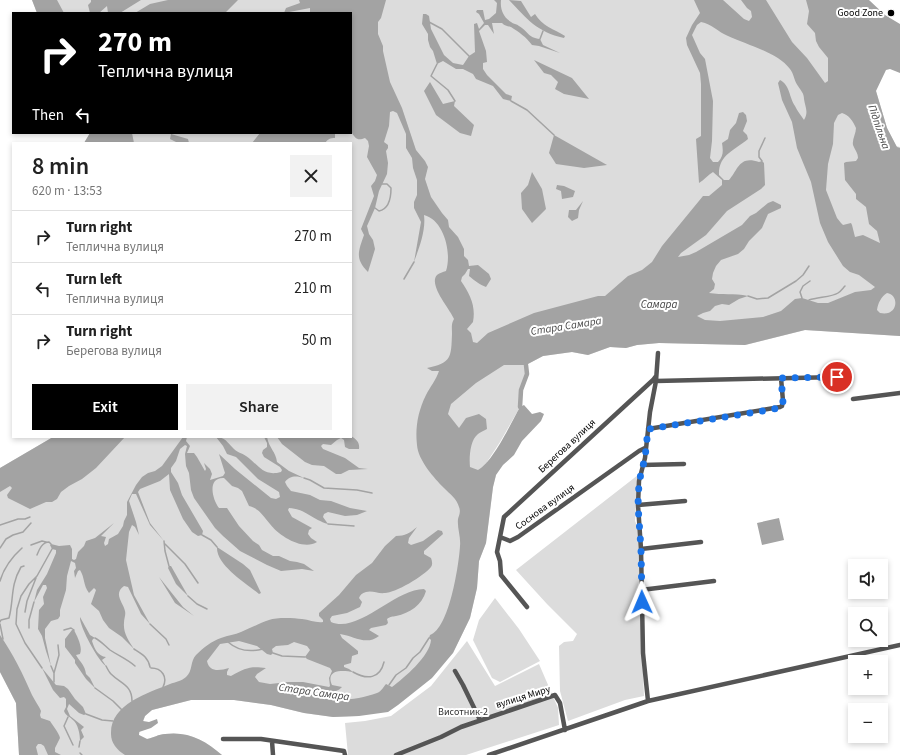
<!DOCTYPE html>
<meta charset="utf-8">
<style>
:root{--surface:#fff;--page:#f2f2f2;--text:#222;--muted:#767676;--line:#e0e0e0;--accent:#000}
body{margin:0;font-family:"Source Sans 3",sans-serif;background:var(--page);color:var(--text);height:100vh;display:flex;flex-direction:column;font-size:15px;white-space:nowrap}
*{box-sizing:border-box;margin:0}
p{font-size:13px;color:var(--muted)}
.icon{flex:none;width:22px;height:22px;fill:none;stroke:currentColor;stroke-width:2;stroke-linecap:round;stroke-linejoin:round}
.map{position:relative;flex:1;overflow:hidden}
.side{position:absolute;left:12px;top:142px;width:340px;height:296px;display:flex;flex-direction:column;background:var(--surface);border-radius:0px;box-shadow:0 2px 6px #0003}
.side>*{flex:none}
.top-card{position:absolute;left:12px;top:12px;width:340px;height:122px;border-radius:0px;box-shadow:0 2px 6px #0003;background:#000;color:#fff;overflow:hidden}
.fabs{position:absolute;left:848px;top:559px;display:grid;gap:8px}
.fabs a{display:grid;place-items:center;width:40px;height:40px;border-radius:0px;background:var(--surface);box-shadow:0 2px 6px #0003;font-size:20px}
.pin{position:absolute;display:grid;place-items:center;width:34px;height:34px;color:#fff;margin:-17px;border:2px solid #fff;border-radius:50%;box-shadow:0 1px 4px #0007}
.me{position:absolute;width:44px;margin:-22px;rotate:359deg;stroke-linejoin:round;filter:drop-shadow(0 0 3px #0008)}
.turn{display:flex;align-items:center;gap:14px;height:84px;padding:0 20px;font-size:18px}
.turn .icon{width:52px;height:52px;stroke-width:2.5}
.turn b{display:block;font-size:28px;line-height:34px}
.then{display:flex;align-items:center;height:38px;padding:0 20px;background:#0003;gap:8px;font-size:15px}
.round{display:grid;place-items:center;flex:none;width:42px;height:42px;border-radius:0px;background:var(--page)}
.summary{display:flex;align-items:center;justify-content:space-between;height:68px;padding:0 20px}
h1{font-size:24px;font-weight:600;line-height:30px}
.cta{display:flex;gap:8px;margin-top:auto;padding:8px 20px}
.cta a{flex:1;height:46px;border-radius:0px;background:var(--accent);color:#fff;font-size:16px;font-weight:600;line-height:46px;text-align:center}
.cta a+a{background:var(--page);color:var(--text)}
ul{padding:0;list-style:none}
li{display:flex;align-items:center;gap:12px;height:52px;padding:0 20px;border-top:1px solid var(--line)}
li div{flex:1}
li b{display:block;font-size:15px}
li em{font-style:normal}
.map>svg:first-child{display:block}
.green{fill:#dcdcdc}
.water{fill:#a3a3a3;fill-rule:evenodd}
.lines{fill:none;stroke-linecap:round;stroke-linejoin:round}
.stream{stroke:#a3a3a3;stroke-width:1.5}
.canal{stroke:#a3a3a3;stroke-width:4.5}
.minor{stroke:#555;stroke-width:4.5}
.route{stroke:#1a73e8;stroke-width:7;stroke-dasharray:0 12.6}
.poi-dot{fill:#000;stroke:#fff;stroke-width:1.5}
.labels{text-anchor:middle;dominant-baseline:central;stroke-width:4;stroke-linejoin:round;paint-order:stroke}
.poi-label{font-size:10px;fill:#000;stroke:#fff;text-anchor:end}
.street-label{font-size:10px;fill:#000;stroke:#fff}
.park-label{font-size:10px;fill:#333;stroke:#fff}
.water-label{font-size:11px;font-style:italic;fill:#444;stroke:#fff}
</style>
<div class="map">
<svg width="900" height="755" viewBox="0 0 900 755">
<rect width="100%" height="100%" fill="#fff"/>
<path class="green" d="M32 0H838L876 91 887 128 896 146 900 147V336L805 330 745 345 659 343 637 345 626 348 610 347 588 355 572 352 543 356 526 365 527 374 521 390 520 407 500 442 487 462 496 475 493 487 486 543 479 561 477 588 470 618 453 653 359 716 333 717 304 713 271 705 234 700H191L152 710 145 716 139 735 147 739C153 738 159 734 165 734 188 731 205 740 222 755H19L16 703 0 672V468L53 437H351V143H84L90 133H351V13H37Z
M638 475 635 521 639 530 641 625 644 696 625 700 568 721 560 691 559 646 564 642 573 641 577 634 547 604 516 570Z
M495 598 519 629 540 661 500 682 492 678 473 640 479 620Z
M467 641 495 686 539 664 558 708 559 725 466 755H348L345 723 365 721 391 716 431 686Z"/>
<path class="water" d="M32 0H57L64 13H37Z
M91 0H141L120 13H108L107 6 99 13H90L88 5 91 2Z
M168 0H238L225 13H135L150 4Z
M299 0H386L381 18 378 22V34L383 46V51L390 82 402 108 416 150 425 161 428 167 425 179 431 197 442 213 448 220 449 227 458 237 464 249V256L468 260 469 266 478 265 489 274 491 279 486 287C480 285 474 280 469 276L470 269H468L465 274 462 277 461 281C470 294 476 306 473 322L467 329 471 333 473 342 477 343 488 333 534 313 598 296H605L628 276 642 270 652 262 662 246 703 196H709L722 185V180L713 172C708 175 704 180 699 183L696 139 701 136V84L700 73 687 45 686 38 692 25 700 13 694 0H723L744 19 749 21 752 17 751 11 747 8 741 0H766L792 42 807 58 825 83 828 81V58L819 47 816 41 815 33 807 24 809 11 806 0H869L885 15 900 24V73L890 69 886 70 876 91 887 128 897 147 900 148V336L805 330 745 345 659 343 637 345 626 348 610 347 588 355 572 352 543 356 526 365H504L476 383 451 404 448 414 459 428 466 418 479 414 486 419 487 429C484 431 480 432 478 434 470 440 469 458 470 467L478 470C493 462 511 423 520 407L524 405 532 414 540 412 544 414 541 421 522 441 514 455 503 465 496 475 493 487 486 543 479 561 477 588 470 618 453 653 432 678 398 705 388 712 359 716 333 717 304 713 271 705 234 700H191L152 710 145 716 143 721 149 722 157 719 158 723 151 728 139 732V735L147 739C153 738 159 734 165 734 188 731 205 740 222 755H125C117 750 111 743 111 734 110 704 148 693 170 684 175 682 182 681 186 677 193 671 190 661 196 655 203 648 212 641 221 638 228 635 235 635 241 632 251 628 260 623 269 620 277 617 294 618 302 619 310 620 316 623 323 622V620L319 616V613L339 595 356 575 372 563 385 546 396 536C405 536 410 533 417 527L409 538 408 543 411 545 423 541 438 530 442 531 443 534 424 551V554L431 558C432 561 433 564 431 567 424 576 395 593 385 593 378 594 372 590 366 592 362 593 360 595 359 598L362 602 360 607 347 613 332 616 330 619 331 622C358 634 395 589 424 589L426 591C422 605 410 613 396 616 392 617 391 616 387 619L388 623 386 625 371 628 369 630 379 636C366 646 354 636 340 634L342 638 358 651V654L352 656 351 663 344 665V667L349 669 353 672C343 670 325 669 332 685L342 687C334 696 319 691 309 688L306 690 307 693C328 703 355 701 377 693 382 691 383 687 386 684L392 687C404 678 430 656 431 640L429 638 430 635C449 629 459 565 460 546 461 537 457 528 458 519 459 515 461 512 459 507 457 499 450 494 444 488 434 478 418 460 417 445 415 428 418 411 426 395 430 387 436 380 439 371H432L427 368C452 363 451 357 452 334 452 328 451 324 454 319 450 309 428 285 437 275 439 273 443 272 446 271 452 253 444 220 424 215 426 231 419 248 414 262L421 222 414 208V202L417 195V180L413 168 412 158 406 148V134L397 113 393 111 390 112 389 126 384 142 388 145V148L386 151 388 163 387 174 379 191 375 208 367 226 369 234 373 240 375 249 368 272C355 259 358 252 364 235L361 229 374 196 371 186 375 181 377 175 367 157 369 146 368 141 365 138C358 141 355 139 351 131V13H310V8L284 13 286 8 300 3ZM701 22C712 24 718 32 728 36 747 45 777 52 790 69 794 74 794 81 798 86 801 91 804 93 804 99 805 107 809 112 804 120 801 115 797 111 795 106 789 97 790 85 780 80L778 83 782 100 792 122 797 148 811 182 820 223 828 242 843 266 850 272 859 275 875 287 871 290 855 292 828 303H818L802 298 795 299 781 311 763 317 720 321 705 320 697 316 703 313 710 311 715 306 722 304 729 305 739 299 748 296C734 293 722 295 709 293L714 289 715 284 712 279 713 273 716 266 721 260 738 254 744 249 749 241 762 228 768 214 781 208V205L773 201 768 203 756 213 750 216 742 225 696 252 689 255 678 257 681 253 706 235 727 211 761 189 765 185 764 163 762 161 759 162C739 155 738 170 729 180H724L719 175C718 155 735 150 748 139L747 135 743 131 747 121 746 115 743 112 739 113 736 123 730 130 728 139 722 143C723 150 724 156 718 162H713L710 158 712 141 713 101 705 59 700 53 692 35 697 25ZM842 113C849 115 853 121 856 128 856 134 852 139 853 145 855 150 858 153 858 158L856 161 846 162 844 163 845 180 856 194V199L866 207 869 224 877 231 880 243 863 235 855 237 852 225 851 223 843 225 841 223 837 218 826 190 828 164 833 144 834 123 838 115ZM887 293C900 295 898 317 880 313L877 310C878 303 881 297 887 293ZM239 641 257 646 267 654 271 655 273 653 272 649 276 646 288 645 294 642 307 646 310 650 305 657 307 659 330 668 332 671 329 678 330 686 329 687 303 682H288L270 684 259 682 255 677 257 674 266 668C249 666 246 668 231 676L227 675V672L229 668C219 671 209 672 207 661L220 644Z
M494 0H501C500 9 503 17 511 22 513 24 517 24 519 26 528 31 528 38 540 39L543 45 560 53 539 46 532 45C526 37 519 32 511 27 507 26 505 26 502 23H492L494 34 488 25H485L479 31 486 51 487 62 483 63V69L487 75 506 94 512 96 511 101 503 99 493 86 476 79 473 74 463 69H456L443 61 437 64 433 51 430 47 428 40V34L422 24 423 14H426L429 16 431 29 444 55 453 63 463 65 469 56 475 52 474 24 477 23 479 29 484 23 479 14 476 12 477 10H483L485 20 489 19 496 13 497 3Z
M509 0 521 1 531 17 535 14C542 26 554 29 565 36L564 38C537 32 527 19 509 0Z
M534 60 572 78 589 99 564 94 555 89 558 82 551 75 544 73Z
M430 82 443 104 455 101 454 106 474 125 471 136 460 133 436 115 424 91Z
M90 133H132L134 143H84Z
M260 133H335V138C330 138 328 139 325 143H252Z
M171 134 188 139 189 143H178L170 139Z
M554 135 607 165 584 168 556 164 549 153Z
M532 172 542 189 546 209 532 223 522 209 521 193 528 185Z
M557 185 564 186 575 191 573 197 562 199 561 191 556 189Z
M583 201 579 210 578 218 572 221 568 217 569 210H576Z
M351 436C356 439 360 442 359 449H349L345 447 344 440 341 438 337 440 331 445 323 444 321 446 323 449 345 458 359 468 368 469 349 470 341 474H336L324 466 312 465 305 462 282 444 277 437H351Z
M53 437H125L96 468 82 479 69 486 61 492 57 499 52 502H46L30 509 8 498 7 495 12 488 10 486 0 492V468Z
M183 437H187L186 441 190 446 187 453H194L197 457 205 471 206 469 204 463 210 469 212 474 210 480 223 476 225 473 219 454 235 469 271 498 276 499 280 497 279 492 258 479 236 457 227 454 223 446 216 437C225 437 227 442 233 448 236 452 242 453 246 456 259 465 263 477 281 472L282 470 280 467 264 457 262 453 263 450 267 447V443L264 437H267C269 448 276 452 277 462L289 471 304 478C297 476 290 475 285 482L287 486 291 491 310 495 320 500 331 501 350 508 367 511 357 515 345 516 328 512 324 514 323 517 328 524C313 520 306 509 289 508L288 510 292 517 312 528 309 530 308 534 311 538 317 542C303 551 279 536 270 524 263 516 260 509 249 506L242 491 238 488 232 486 224 478C207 477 212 499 219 508H227L239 526 253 541 259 545 262 550 273 556H279L290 561 297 562 304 564 314 571 302 569 281 571 267 565 240 551 223 536 215 528 194 498 191 490 189 473 186 466 185 454 187 446 185 445 180 449 176 461 171 468V472L178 483 182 495 203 531 202 535 198 536 192 532 183 519 170 490 169 474 160 481 140 489 138 492 150 523 164 541 150 525 136 494H132L129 501 136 522 139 535 135 527 132 525 129 532 126 560 134 595 150 624 141 614 128 587 124 586C113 594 123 602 125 611 126 615 124 618 124 623 123 633 129 641 134 649L122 637 109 628 103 620 99 611 91 604 96 590 94 588 89 593C83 585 85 578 80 570L78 571 75 578 74 571 76 568 75 563 71 561 67 576 66 590 60 610V616L58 619 51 621 45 629V638L51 666 46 651 42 636 38 629 39 610 44 604 43 597 47 588 46 585H43L34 602 37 590 47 574 56 553V550L52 549 50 545 51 544 59 546 70 545 72 549V559L74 560 76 559 78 552 84 546 86 541 95 538 114 523 101 536 106 537 104 543 105 546 108 544 109 539 118 534 123 526 124 521 127 515V502L136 485 142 477 148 473 155 471 162 466Z
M779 518 784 540 762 545 757 523Z
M217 547 243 564 250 570 261 593 259 594C246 583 216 565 217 547Z
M169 566H171L188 596 176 584 168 568Z
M159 577 183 607 194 616 175 603Z
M80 617 90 635 95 638 93 639 92 641C95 650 98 656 106 657L102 660 106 666C99 662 79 626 80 617Z
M72 630H74C77 636 83 647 80 654L76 655C80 662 85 665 86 674L90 678 95 688 86 679 75 663V660L65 647V639Z
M0 635C13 654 23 674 32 695 35 701 39 706 41 711L40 715 41 718 50 721C53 726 59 733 60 738L55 748V752L61 755H48L44 746 41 744H38L36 747 38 755H19L16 703 0 672Z
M42 668 56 685 64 686 68 689 75 699 83 707 86 714 84 715 79 713 69 704 67 709 70 716 84 727 81 730 84 737 80 741C80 734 78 724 73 720 69 716 66 716 64 711L66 707V699L64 697 60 698 53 690Z"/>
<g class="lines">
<path class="stream" d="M429 22 442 29 469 56
M540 39 543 31
M437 64 431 76 448 90 455 101
M511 101 527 110 554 135
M762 161 759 157V151L765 138
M375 208 379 211C389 209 391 197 391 188L387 184H382
M404 279 414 262
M748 296 757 299 768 298 796 281 803 275 809 266
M802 298 800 292 803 286 810 281
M809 300C818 297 832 297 838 293 841 291 843 288 845 286
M304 478 310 480 324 488 357 490 372 493
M328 524 354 526
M0 525 18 519H25L30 517
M202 535 211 540 217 547
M164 541 165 551 169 566
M165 544 185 564 198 583
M31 545 42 541 46 542
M0 548 6 539 13 535 23 532 31 523
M37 555C39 550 42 542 49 542L51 544
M0 581C4 567 12 557 22 548
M188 596 197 604 207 609
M25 612 27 601 36 578
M0 622 1 620 9 618C14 599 10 586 21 567L24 566
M0 624 3 639
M150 624 166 639 169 645
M29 628V620L34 602
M64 630 71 628 74 630
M95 638C101 641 105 646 110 650 119 656 127 659 135 666
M228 642C238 651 251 652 263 649
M134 649C142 654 148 657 150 667
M273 653 282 656 305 657
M51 666 54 673V682
M106 666C107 668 109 672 111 674 121 684 132 685 132 701
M42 668 25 643 16 624 17 609 21 596 29 584 37 576 52 549
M151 668C162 668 168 677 163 687
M353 672C367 680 380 679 384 662
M54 673 59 655 58 645
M389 685 396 675 406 668 413 658 420 652 429 638
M95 688 113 701 122 710
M86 714 102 720 113 721
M68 717 64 726 73 745
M79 747 80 741
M80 753 82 755"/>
<path class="canal" d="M520 407 521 390 527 374 526 365"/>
<path class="minor" d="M656 381 837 377
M853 399 900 393
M648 429 780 407 782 406 783 401 781 378
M642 465 684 464
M638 505 685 501
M500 537 510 541 518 537 639 451 645 448
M641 549 701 542
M641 590 714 581
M527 607 501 575 500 561 497 552 504 517 653 380 656 376
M455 671 463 685 480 720
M648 701 643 653 641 549 638 505 639 481 645 458 650 412 656 381 658 353
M223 739H261L344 751 345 755
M272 741 273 755
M396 755 441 737 461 727 555 695 560 703 565 730
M489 755 648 701 900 645"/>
</g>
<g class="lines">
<path class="route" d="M642 602 641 549 638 505 639 482 645 458 648 429 738 415 780 408 782 406 783 401 781 378 837 377"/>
</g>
<circle class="poi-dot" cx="891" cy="13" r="4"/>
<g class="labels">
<g class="poi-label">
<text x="883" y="13">Good Zone</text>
</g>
<g class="street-label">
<text transform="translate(567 446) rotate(-43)">Берегова вулиця</text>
<text transform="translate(545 507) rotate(-36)">Соснова вулиця</text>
<text transform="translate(523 697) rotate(-17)">вулиця Миру</text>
</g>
<g class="park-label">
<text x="463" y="712">Висотник-2</text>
</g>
<g class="water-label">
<text transform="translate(879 127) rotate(71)">Підпільна</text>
<text x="659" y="304">Самара</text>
<text transform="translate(566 326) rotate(-9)">Стара Самара</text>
<text transform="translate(314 692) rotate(8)">Стара Самара</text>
</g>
</g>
</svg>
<div class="fabs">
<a><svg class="icon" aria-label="sound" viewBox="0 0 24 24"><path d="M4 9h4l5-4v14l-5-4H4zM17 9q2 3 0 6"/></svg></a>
<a><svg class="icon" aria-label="search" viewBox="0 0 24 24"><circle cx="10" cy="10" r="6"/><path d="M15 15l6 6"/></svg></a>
<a>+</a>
<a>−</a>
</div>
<div class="pin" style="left:837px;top:377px;background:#d93025"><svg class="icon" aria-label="arrive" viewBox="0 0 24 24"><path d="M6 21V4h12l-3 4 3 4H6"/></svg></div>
<svg class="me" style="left:642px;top:602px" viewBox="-20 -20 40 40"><path d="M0-17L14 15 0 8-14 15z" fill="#1a73e8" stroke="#fff" stroke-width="4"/></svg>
<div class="top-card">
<div class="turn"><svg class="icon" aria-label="right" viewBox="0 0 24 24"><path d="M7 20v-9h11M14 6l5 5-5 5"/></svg><div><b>270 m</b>Теплична вулиця</div></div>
<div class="then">Then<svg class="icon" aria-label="left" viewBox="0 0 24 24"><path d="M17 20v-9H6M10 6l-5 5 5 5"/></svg></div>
</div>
<section class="side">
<div class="summary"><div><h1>8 min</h1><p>620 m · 13:53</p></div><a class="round"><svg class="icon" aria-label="close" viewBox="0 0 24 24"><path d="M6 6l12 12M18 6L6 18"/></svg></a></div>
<ul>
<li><svg class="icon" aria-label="right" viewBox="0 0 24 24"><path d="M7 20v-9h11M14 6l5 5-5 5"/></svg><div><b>Turn right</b><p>Теплична вулиця</p></div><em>270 m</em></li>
<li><svg class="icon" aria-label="left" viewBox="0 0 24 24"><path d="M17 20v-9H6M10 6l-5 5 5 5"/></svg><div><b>Turn left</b><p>Теплична вулиця</p></div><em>210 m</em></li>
<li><svg class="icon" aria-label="right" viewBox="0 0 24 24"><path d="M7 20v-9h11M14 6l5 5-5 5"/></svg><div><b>Turn right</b><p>Берегова вулиця</p></div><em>50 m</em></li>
</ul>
<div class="cta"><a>Exit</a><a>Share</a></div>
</section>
</div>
